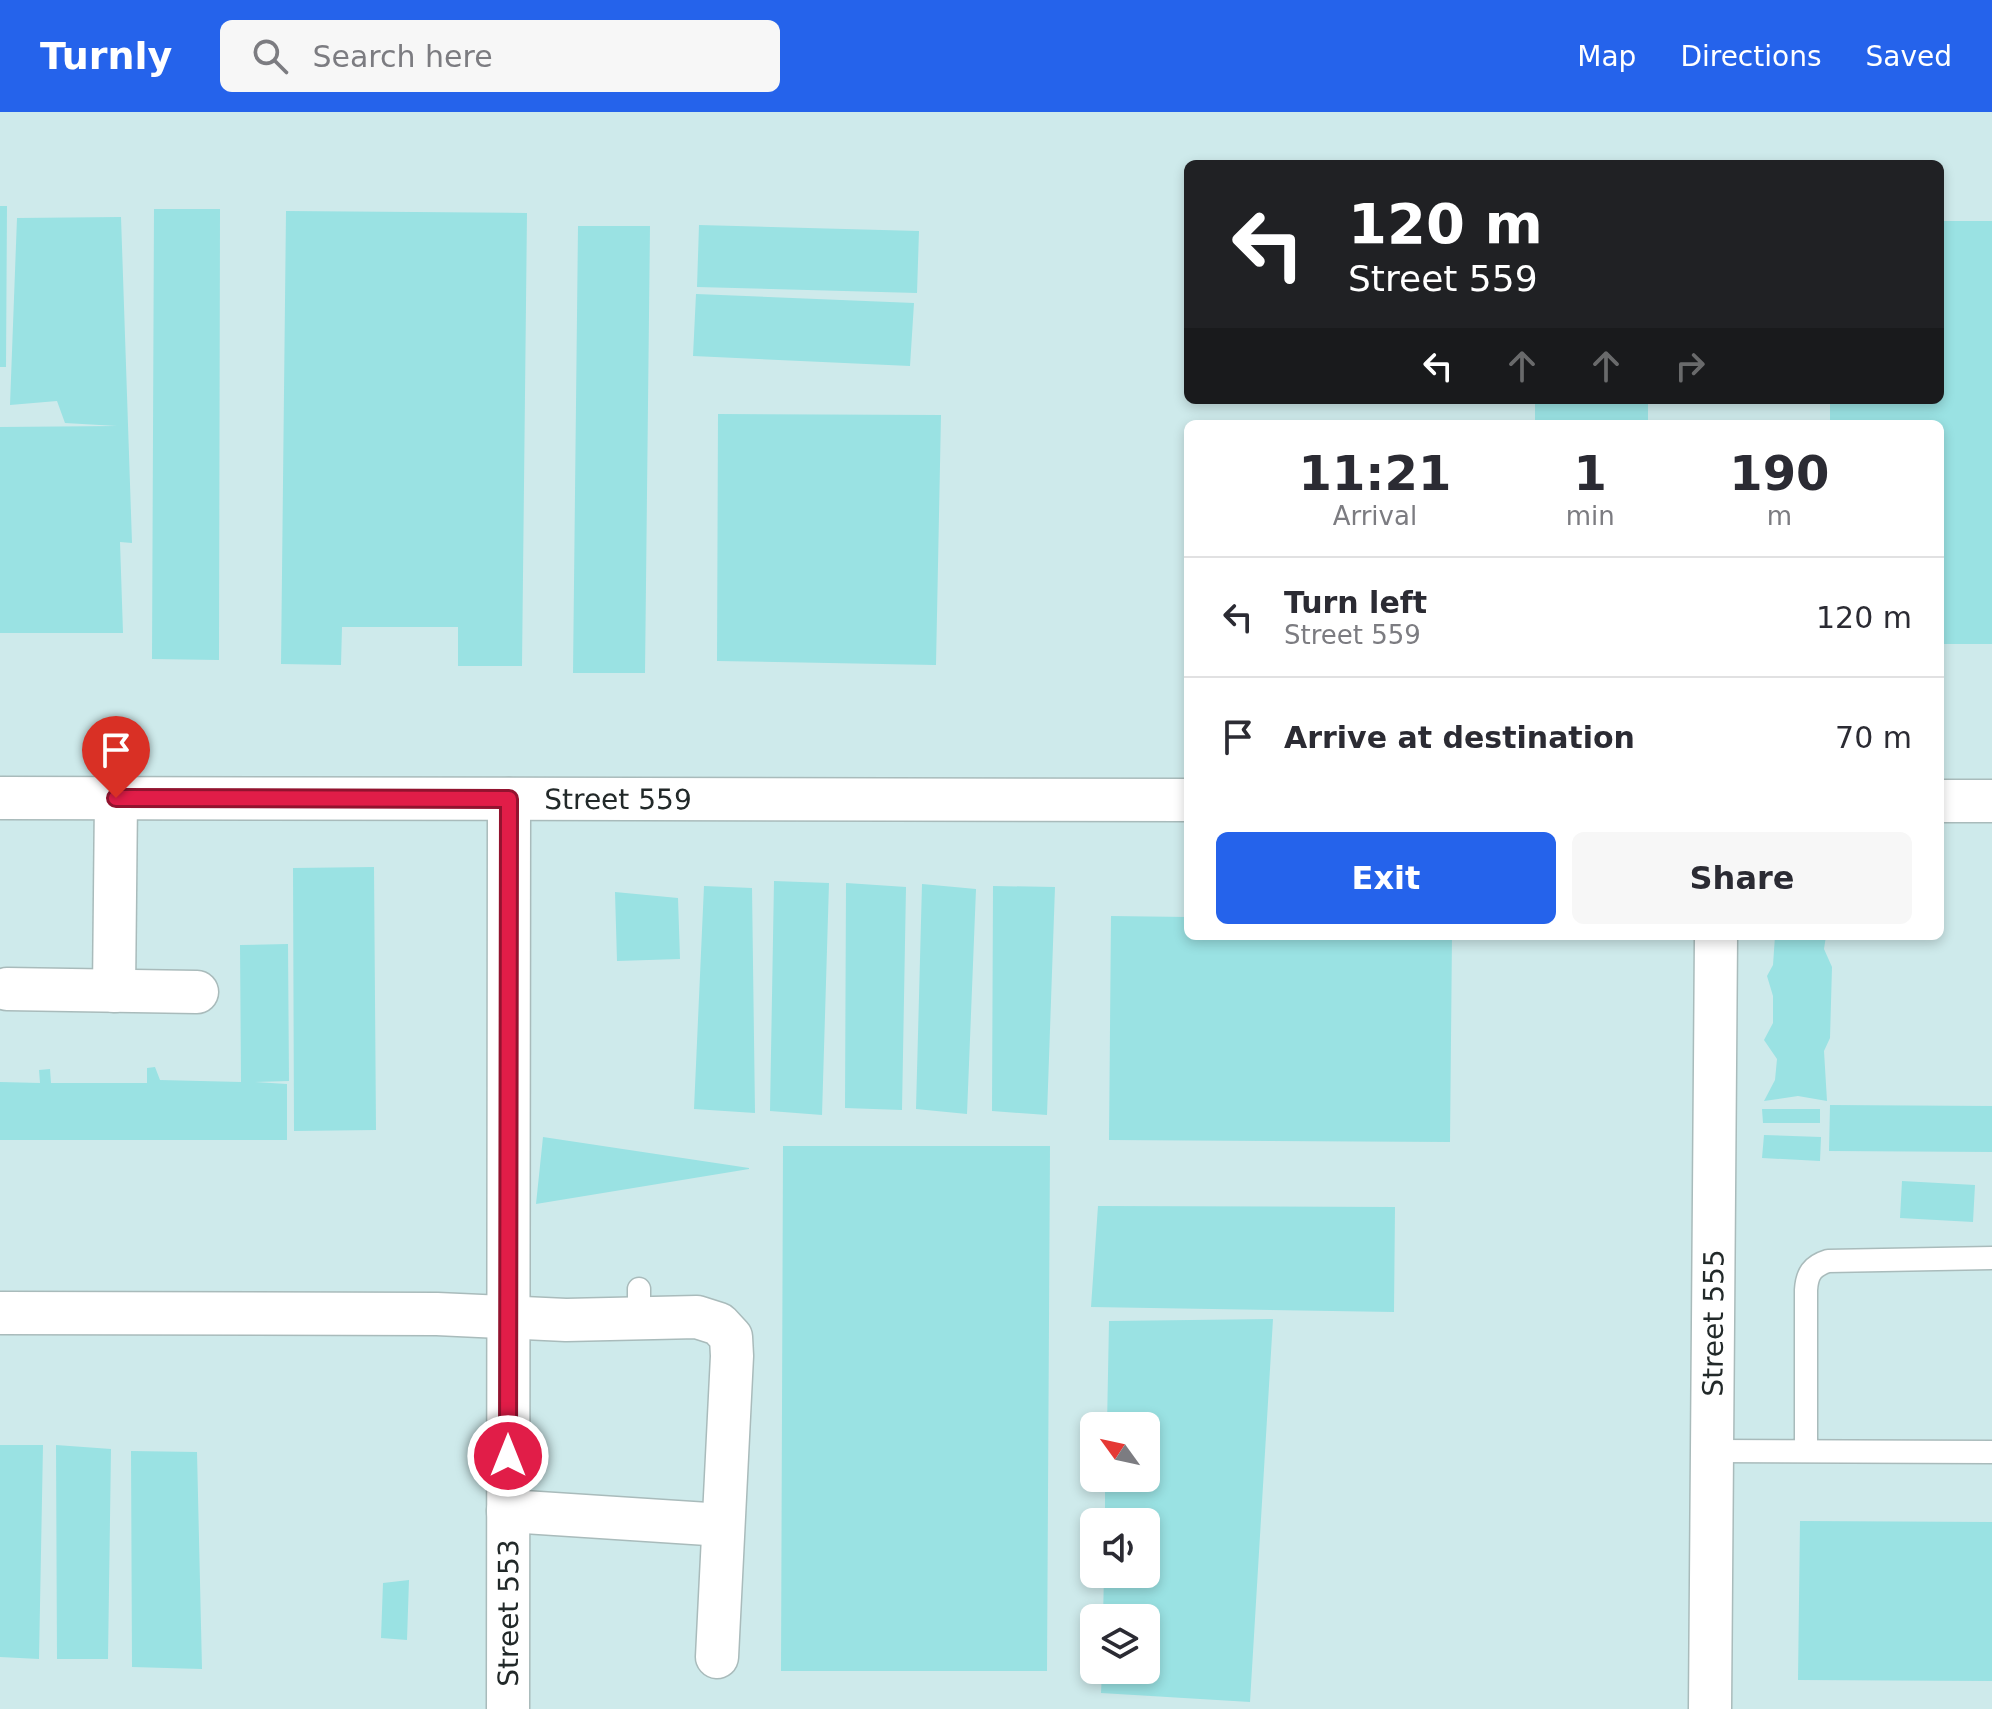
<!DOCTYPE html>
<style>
:root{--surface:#fff;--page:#f7f7f7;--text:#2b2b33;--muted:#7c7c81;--line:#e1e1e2;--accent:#2563eb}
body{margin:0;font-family:"DejaVu Sans",sans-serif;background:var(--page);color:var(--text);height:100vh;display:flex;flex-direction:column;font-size:30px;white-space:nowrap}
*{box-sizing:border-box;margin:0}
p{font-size:26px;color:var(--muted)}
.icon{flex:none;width:44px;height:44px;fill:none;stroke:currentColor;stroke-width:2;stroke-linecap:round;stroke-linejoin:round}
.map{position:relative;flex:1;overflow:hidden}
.side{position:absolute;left:1184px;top:308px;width:760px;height:520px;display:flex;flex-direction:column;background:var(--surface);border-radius:12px;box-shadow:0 4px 12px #0003}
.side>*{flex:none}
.banner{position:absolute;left:1184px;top:48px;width:760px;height:244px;border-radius:12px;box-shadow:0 4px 12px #0003;background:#202124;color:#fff;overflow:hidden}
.needle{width:52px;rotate:303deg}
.controls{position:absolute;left:1080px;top:1300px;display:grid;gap:16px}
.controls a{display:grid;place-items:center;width:80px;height:80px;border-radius:12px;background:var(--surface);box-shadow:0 4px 12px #0003;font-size:40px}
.pin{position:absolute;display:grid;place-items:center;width:68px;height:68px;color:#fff;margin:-82px -34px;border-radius:50% 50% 50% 0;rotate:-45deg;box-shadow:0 0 8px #0007}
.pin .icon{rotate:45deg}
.me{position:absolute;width:88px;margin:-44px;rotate:0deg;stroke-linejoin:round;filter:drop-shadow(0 0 6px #0008)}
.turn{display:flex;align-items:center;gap:28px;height:168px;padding:0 32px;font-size:36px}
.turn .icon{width:104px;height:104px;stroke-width:2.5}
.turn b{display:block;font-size:56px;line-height:68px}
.lanes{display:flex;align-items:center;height:76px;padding:0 32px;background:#0003;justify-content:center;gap:40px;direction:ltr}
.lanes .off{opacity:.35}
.eta{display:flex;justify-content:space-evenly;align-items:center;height:136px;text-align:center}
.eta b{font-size:48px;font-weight:700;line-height:56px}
.button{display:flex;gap:16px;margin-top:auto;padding:16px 32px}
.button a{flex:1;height:92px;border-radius:12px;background:var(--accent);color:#fff;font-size:32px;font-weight:700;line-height:92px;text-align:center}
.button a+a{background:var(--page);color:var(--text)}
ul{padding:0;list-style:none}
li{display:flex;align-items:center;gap:24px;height:120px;padding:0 32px;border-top:2px solid var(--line)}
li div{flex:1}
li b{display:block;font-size:30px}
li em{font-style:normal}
header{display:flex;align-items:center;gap:48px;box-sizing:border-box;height:112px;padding:0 40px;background:var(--accent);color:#fff}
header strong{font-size:38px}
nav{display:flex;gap:44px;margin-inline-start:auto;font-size:28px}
.search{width:560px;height:72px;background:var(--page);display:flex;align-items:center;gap:20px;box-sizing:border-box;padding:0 28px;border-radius:12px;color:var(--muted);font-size:30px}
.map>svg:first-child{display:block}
.built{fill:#ceeaeb;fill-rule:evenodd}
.building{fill:#9ae2e3}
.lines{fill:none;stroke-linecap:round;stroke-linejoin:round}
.service-casing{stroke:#a9bbbb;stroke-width:25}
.minor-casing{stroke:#a9bbbb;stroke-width:45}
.service{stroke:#fff;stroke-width:22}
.minor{stroke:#fff;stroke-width:42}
.route-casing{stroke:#92132f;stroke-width:20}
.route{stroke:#e11d48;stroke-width:14}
.labels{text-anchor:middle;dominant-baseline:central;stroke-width:8;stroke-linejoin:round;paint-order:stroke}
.street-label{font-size:28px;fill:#222929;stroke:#fbfefe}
</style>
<header>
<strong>Turnly</strong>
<div class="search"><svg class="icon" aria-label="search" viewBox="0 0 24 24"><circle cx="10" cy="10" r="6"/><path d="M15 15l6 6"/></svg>Search here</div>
<nav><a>Map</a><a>Directions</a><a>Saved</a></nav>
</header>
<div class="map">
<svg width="1992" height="1597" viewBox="0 0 1992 1597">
<rect width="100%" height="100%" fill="#e2f5f5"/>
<path class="built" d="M0 0H1992V1597H0ZM1188 52H1940V288H1188ZM1188 312H1940V824H1188ZM1094 1314H1146V1366H1094ZM1094 1410H1146V1462H1094ZM1094 1506H1146V1558H1094Z"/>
<path class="building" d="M0 94H7L6 255H0Z
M154 97H220L219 548 152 547Z
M286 99 527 101 522 554H458V515H342L341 553 281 552Z
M121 105 132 431 120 430 123 521H0V315L117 314 65 311 57 289 10 293 17 106Z
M1940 109H1992V532H1940V312H1830V288H1940Z
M699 113 919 119 917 181 697 175Z
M578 114H650L645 561H573Z
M696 182 914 191 910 254 693 244Z
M1535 288H1648V312H1535Z
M718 302 941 303 936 553 717 549Z
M374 755 376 1018 294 1019 293 756Z
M774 769 829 771 822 1003 770 999Z
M846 771 906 775 902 998 845 996Z
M922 772 976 777 967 1002 916 997Z
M704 774 752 776 755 1001 694 997Z
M993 774 1055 775 1047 1003 992 999Z
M615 780 678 786 680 847 617 849Z
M1111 804 1188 805V824H1452L1450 1030 1109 1028Z
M1775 824H1826L1824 837 1832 855 1830 926 1824 939 1827 989 1798 984 1764 989 1775 968 1777 947 1764 928 1773 911V884L1767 864 1773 853Z
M288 832 289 969 255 970 287 972V1028H0V970L40 971 39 958 50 957 51 971H147V956L155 955 160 968 241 970 240 833Z
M1830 993 1992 994V1040L1829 1039Z
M1762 997H1820V1011H1763Z
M1764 1023 1821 1025 1820 1049 1762 1046Z
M543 1025 749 1056V1057L536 1092Z
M783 1034H1050L1047 1559H781Z
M1902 1069 1975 1073 1973 1110 1900 1106Z
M1098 1094 1395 1095 1394 1200 1091 1195Z
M1273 1207 1250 1590 1101 1581 1102 1558H1146V1506H1103L1104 1462H1146V1410H1105V1366H1146V1314H1107L1109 1209Z
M0 1333H43L39 1547 0 1545Z
M56 1333 111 1337 108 1547H57Z
M131 1339 197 1340 202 1557 132 1555Z
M1800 1409 1992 1410V1569L1798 1568Z
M409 1468 407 1528 381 1526 383 1471Z"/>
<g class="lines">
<defs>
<path id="service" d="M639 1177V1206
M1712 1339 1992 1340
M1806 1339V1178C1807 1162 1812 1154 1828 1149L1992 1146"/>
<g id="minor">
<path id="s1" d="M0 686 1188 688"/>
<path d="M1940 689H1992"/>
<path d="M7 877 197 880"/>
<path d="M114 879 116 686"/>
<path d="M0 1201 437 1202 566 1208 697 1205 719 1212 731 1225 732 1244 717 1545"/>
<path d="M508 1399 723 1413"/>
<path id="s2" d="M508 1597 509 687"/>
<path id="s3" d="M1710 1597 1716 824"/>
</g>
</defs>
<use href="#service" class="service-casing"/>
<use href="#minor" class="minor-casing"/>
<use href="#service" class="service"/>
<use href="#minor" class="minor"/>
</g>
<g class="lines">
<defs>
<path id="route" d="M116 686 509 687 508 1344"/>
</defs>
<use href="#route" class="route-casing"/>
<use href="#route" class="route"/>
</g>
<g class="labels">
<g class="street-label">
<text stroke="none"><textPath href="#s1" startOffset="618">Street 559</textPath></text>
<text stroke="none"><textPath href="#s3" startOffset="386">Street 555</textPath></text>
<text stroke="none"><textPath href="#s2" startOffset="96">Street 553</textPath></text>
</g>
</g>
</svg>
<div class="controls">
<a><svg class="needle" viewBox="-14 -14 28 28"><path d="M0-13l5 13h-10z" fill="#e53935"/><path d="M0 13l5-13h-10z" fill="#7c7c81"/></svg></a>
<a><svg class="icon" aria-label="sound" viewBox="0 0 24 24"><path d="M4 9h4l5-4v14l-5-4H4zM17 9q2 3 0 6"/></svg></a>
<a><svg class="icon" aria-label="layers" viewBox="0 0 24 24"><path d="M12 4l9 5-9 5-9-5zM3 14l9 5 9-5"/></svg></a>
</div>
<div class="pin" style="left:116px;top:686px;background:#d93025"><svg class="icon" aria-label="arrive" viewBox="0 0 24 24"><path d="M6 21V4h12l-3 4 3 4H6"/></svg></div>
<svg class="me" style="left:508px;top:1344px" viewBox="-20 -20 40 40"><circle r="17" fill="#e11d48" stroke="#fff" stroke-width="3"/><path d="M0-11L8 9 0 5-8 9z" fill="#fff"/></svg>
<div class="banner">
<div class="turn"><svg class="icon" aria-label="left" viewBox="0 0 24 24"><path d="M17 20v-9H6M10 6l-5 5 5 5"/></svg><div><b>120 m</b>Street 559</div></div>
<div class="lanes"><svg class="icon" aria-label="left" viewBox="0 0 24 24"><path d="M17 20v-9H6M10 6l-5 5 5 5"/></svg><svg class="icon off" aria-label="ahead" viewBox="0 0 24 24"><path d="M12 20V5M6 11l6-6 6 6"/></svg><svg class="icon off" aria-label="ahead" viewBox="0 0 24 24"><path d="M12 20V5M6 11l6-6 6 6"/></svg><svg class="icon off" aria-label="right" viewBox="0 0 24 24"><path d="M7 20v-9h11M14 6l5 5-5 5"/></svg></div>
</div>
<section class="side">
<div class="eta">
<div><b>11:21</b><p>Arrival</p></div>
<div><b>1</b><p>min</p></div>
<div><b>190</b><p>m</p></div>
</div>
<ul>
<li><svg class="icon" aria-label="left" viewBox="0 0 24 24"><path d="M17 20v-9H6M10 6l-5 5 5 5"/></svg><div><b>Turn left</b><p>Street 559</p></div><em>120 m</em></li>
<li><svg class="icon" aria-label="arrive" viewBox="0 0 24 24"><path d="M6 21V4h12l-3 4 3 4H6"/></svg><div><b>Arrive at destination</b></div><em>70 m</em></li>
</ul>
<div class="button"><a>Exit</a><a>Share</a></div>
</section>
</div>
